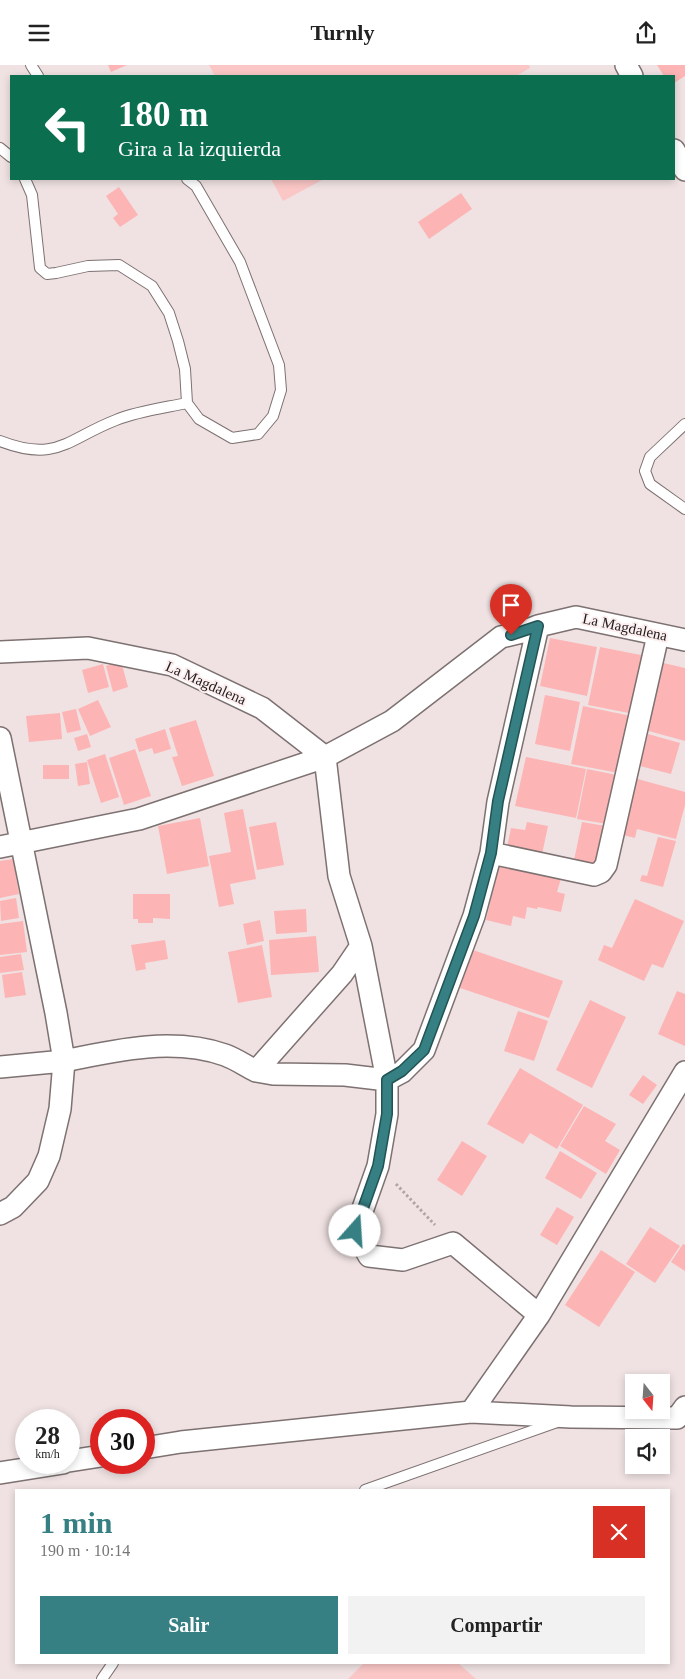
<!DOCTYPE html>
<html lang="es">
<meta charset="utf-8">
<style>
:root{--surface:#fff;--page:#f2f2f2;--text:#222;--muted:#767676;--accent:#367f82}
body{margin:0;font-family:"Times New Roman",serif;background:var(--page);color:var(--text);height:100vh;display:flex;flex-direction:column;font-size:19px;white-space:nowrap}
*{box-sizing:border-box;margin:0}
p{font-size:16px;color:var(--muted)}
.icon{flex:none;width:28px;height:28px;fill:none;stroke:currentColor;stroke-width:2;stroke-linecap:round;stroke-linejoin:round}
.map{position:relative;flex:1;overflow:hidden}
.drawer{position:absolute;left:15px;top:1424px;width:655px;height:175px;display:flex;flex-direction:column;background:var(--surface);border-radius:0px;box-shadow:0 2px 8px #0003}
.drawer>*{flex:none}
.guide{position:absolute;left:10px;top:10px;width:665px;height:105px;border-radius:0px;box-shadow:0 2px 8px #0003;background:#0b6e4f;color:#fff;overflow:hidden}
.needle{width:32px;rotate:163deg}
.fabs{position:absolute;left:625px;top:1309px;display:grid;gap:10px}
.fabs a{display:grid;place-items:center;width:45px;height:45px;border-radius:0px;background:var(--surface);box-shadow:0 2px 8px #0003;font-size:25px}
.speed{position:absolute;left:15px;top:1344px;display:flex;gap:10px;font-size:25px;font-weight:700;text-align:center}
.speed>*{display:grid;place-content:center;width:65px;height:65px;border-radius:50%;background:var(--surface);box-shadow:0 2px 8px #0003;line-height:1}
.speed small{font-size:12px;font-weight:400}
.speed .limit{border:8px solid #d22;background:#fff;color:#111}
.pin{position:absolute;display:grid;place-items:center;width:42px;height:42px;color:#fff;margin:-51px -21px;border-radius:50% 50% 50% 0;rotate:-45deg;box-shadow:0 0 5px #0007}
.pin .icon{rotate:45deg}
.me{position:absolute;width:55px;margin:-28px;rotate:19deg;stroke-linejoin:round;filter:drop-shadow(0 0 4px #0008)}
.turn{display:flex;align-items:center;gap:18px;height:105px;padding:0 25px;font-size:22px}
.turn .icon{width:65px;height:65px;stroke-width:2.5}
.turn b{display:block;font-size:35px;line-height:42px}
.round{display:grid;place-items:center;flex:none;width:52px;height:52px;border-radius:0px;background:var(--page)}
.summary{display:flex;align-items:center;justify-content:space-between;height:85px;padding:0 25px}
h1{font-size:30px;font-weight:700;line-height:38px;color:var(--accent)}
.action{display:flex;gap:10px;margin-top:auto;padding:10px 25px}
.action a{flex:1;height:58px;border-radius:0px;background:var(--accent);color:#fff;font-size:20px;font-weight:700;line-height:58px;text-align:center}
.action a+a{background:var(--page);color:var(--text)}
header{display:flex;justify-content:space-between;align-items:center;height:65px;padding:0 25px;background:var(--surface);font-size:22px;font-weight:700}
.map>svg:first-child{display:block}
.green{fill:#fac7c6}
.building{fill:#fdb4b5}
.lines{fill:none;stroke-linecap:round;stroke-linejoin:round}
.lane-casing{stroke:#7d7171;stroke-width:12}
.street-casing{stroke:#7d7171;stroke-width:24}
.path{stroke:#b0a5a5;stroke-width:3;stroke-dasharray:2.5 2.5;stroke-linecap:butt}
.lane{stroke:#fff;stroke-width:10}
.street{stroke:#fff;stroke-width:21}
.route-casing{stroke:#235354;stroke-width:12}
.route{stroke:#367f82;stroke-width:9}
.labels{text-anchor:middle;dominant-baseline:central;stroke-width:4;stroke-linejoin:round;paint-order:stroke}
.street-label{font-size:15px;fill:#201b1b;stroke:#fdefef}
</style>
<header><svg class="icon" aria-label="menu" viewBox="0 0 24 24"><path d="M4 6h16M4 12h16M4 18h16"/></svg>Turnly<svg class="icon" aria-label="share" viewBox="0 0 24 24"><path d="M12 15V3M7 8l5-5 5 5M5 13v7h14v-7"/></svg></header>
<div class="map">
<svg width="685" height="1614" viewBox="0 0 685 1614">
<rect width="100%" height="100%" fill="#f0e2e2"/>
<path class="green" d="M209 0H529L530 3 516 11H215Z
M271 114H324L283 136Z
M364 1598H458L476 1614H348Z"/>
<path class="building" d="M108 0H127L111 7Z
M657 0H685V11L674 18V11H664Z
M119 122 138 150 120 162 113 153 118 149 106 131Z
M461 128 472 144 429 174 418 157Z
M550 573 597 582 587 631 540 621Z
M600 582 646 591 634 649 588 640Z
M121 596 128 622 113 627 106 601Z
M659 597 685 603V676L645 665Z
M103 599 109 622 88 628 82 605Z
M545 630 580 637 570 686 535 679Z
M98 635 111 662 90 671 78 644Z
M583 641 631 651 619 708 571 699Z
M76 644 81 665 67 668 62 647Z
M60 648 62 674 29 677 26 651Z
M196 655 214 711 182 721 172 692 178 691 169 663Z
M165 664 171 684 154 689 152 683 139 687 135 674Z
M87 669 91 682 78 686 74 673Z
M648 669 680 678 671 709 640 701Z
M135 684 151 731 124 740 109 693Z
M105 689 119 732 101 738 87 695Z
M526 692 586 704 576 753 515 741Z
M87 697 90 719 78 721 75 699Z
M43 700H69V714H43Z
M587 704 617 710 607 759 577 754Z
M634 713 685 727V740L676 774 637 764 635 773 619 769Z
M243 744 256 814 230 819 234 839 219 842 209 791 231 787 224 748Z
M200 753 209 801 167 809 158 761Z
M276 757 284 800 257 805 249 762Z
M527 757 548 761 541 794 506 787 511 763 525 765Z
M582 757 606 761 597 805 573 800Z
M658 772 676 776 663 822 640 816 642 810 647 811Z
M13 794 19 829 0 833V796Z
M500 796 562 810 557 827 565 829 561 847 538 842 537 844 527 842 525 854 513 851 511 861 486 855Z
M133 829H170V854L153 853V858H138V854H133Z
M16 833 19 853 1 856 0 836Z
M635 834 684 856 663 903 652 899 644 916 598 895 604 880 612 883Z
M306 844 307 867 276 869 274 846Z
M260 855 264 876 247 880 243 859Z
M23 856 27 887 0 890V859Z
M316 871 319 907 271 910 269 875Z
M165 875 168 894 145 898 146 904 136 906 131 880Z
M262 880 272 932 238 938 228 887Z
M473 885 563 916 549 953 460 923Z
M21 889 24 905 0 908V892Z
M22 907 26 930 5 933 2 910Z
M677 926 685 929V981L658 969Z
M590 935 626 952 592 1023 556 1005Z
M518 946 548 956 534 996 504 986Z
M520 1003 583 1040 557 1084 530 1068 523 1079 487 1059Z
M643 1010 657 1020 643 1039 629 1030Z
M584 1041 616 1059 605 1076 620 1085 606 1109 560 1081Z
M462 1076 487 1091 462 1131 437 1115Z
M560 1086 597 1108 581 1134 545 1113Z
M557 1142 574 1152 557 1180 540 1170Z
M650 1162 680 1181 655 1218 626 1199Z
M683 1179 685 1180V1206L671 1197Z
M601 1185 635 1207 599 1262 565 1240Z"/>
<g class="lines">
<defs>
<path id="lane" d="M31 0 38 11
M0 83 11 92
M25 114 32 130 40 203 47 209 56 208 88 201 119 200 152 221 169 248 178 276 185 304 187 338
M685 359 650 392 645 406 650 419 685 444
M0 376C57 398 67 374 116 355 138 346 163 343 187 338L199 354 232 373 258 369 273 351 281 325 279 300 240 197 196 121 187 114
M365 1425 557 1357
M102 1614 113 1598"/>
<path id="street" d="M626 0 632 11
M674 85 685 105
M0 587 88 583 172 600 262 643 325 692 339 811 361 881
M0 673 56 948 64 996 0 1002
M0 782 139 754 325 692 392 656 501 572 522 567 538 561
M491 788 594 810 601 807 606 800 658 570
M0 1149 13 1142 38 1116 49 1091 60 1044 64 996C116 985 173 972 225 990 236 994 246 1001 256 1006
M539 1250 453 1178 403 1195 369 1191 355 1166 378 1101 387 1049V1015L361 881 342 909 256 1006 273 1009 345 1010 387 1015 402 1007 424 985 474 851 491 788 498 737 538 561 576 552 685 575
M471 1347 539 1250 685 1007
M144 1383 181 1377 471 1347 571 1352 677 1353 685 1342
M69 1396 101 1391
M0 1408 63 1398"/>
</defs>
<use href="#lane" class="lane-casing"/>
<use href="#street" class="street-casing"/>
<path class="path" d="M396 1119 435 1160"/>
<use href="#lane" class="lane"/>
<use href="#street" class="street"/>
</g>
<g class="lines">
<defs>
<path id="route" d="M355 1166 378 1101 387 1049V1015L402 1006 424 985 474 851 491 788 498 736 538 561 511 570"/>
</defs>
<use href="#route" class="route-casing"/>
<use href="#route" class="route"/>
</g>
<g class="labels">
<g class="street-label">
<text transform="translate(625 562) rotate(12)">La Magdalena</text>
<text transform="translate(206 618) rotate(24)">La Magdalena</text>
</g>
</g>
</svg>
<div class="fabs">
<a><svg class="needle" viewBox="-14 -14 28 28"><path d="M0-13l5 13h-10z" fill="#e53935"/><path d="M0 13l5-13h-10z" fill="#767676"/></svg></a>
<a><svg class="icon" aria-label="sound" viewBox="0 0 24 24"><path d="M4 9h4l5-4v14l-5-4H4zM17 9q2 3 0 6"/></svg></a>
</div>
<div class="speed"><div>28<small>km/h</small></div><div class="limit">30</div></div>
<div class="pin" style="left:511px;top:570px;background:#d93025"><svg class="icon" aria-label="arrive" viewBox="0 0 24 24"><path d="M6 21V4h12l-3 4 3 4H6"/></svg></div>
<svg class="me" style="left:355px;top:1166px" viewBox="-20 -20 40 40"><circle r="19" fill="#fff"/><path d="M0-13L10 11 0 6-10 11z" fill="#367f82"/></svg>
<div class="guide">
<div class="turn"><svg class="icon" aria-label="left" viewBox="0 0 24 24"><path d="M17 20v-9H6M10 6l-5 5 5 5"/></svg><div><b>180 m</b>Gira a la izquierda</div></div>
</div>
<section class="drawer">
<div class="summary"><div><h1>1 min</h1><p>190 m · 10:14</p></div><a class="round" style="background:#d93025;color:#fff"><svg class="icon" aria-label="close" viewBox="0 0 24 24"><path d="M6 6l12 12M18 6L6 18"/></svg></a></div>
<div class="action"><a>Salir</a><a>Compartir</a></div>
</section>
</div>
